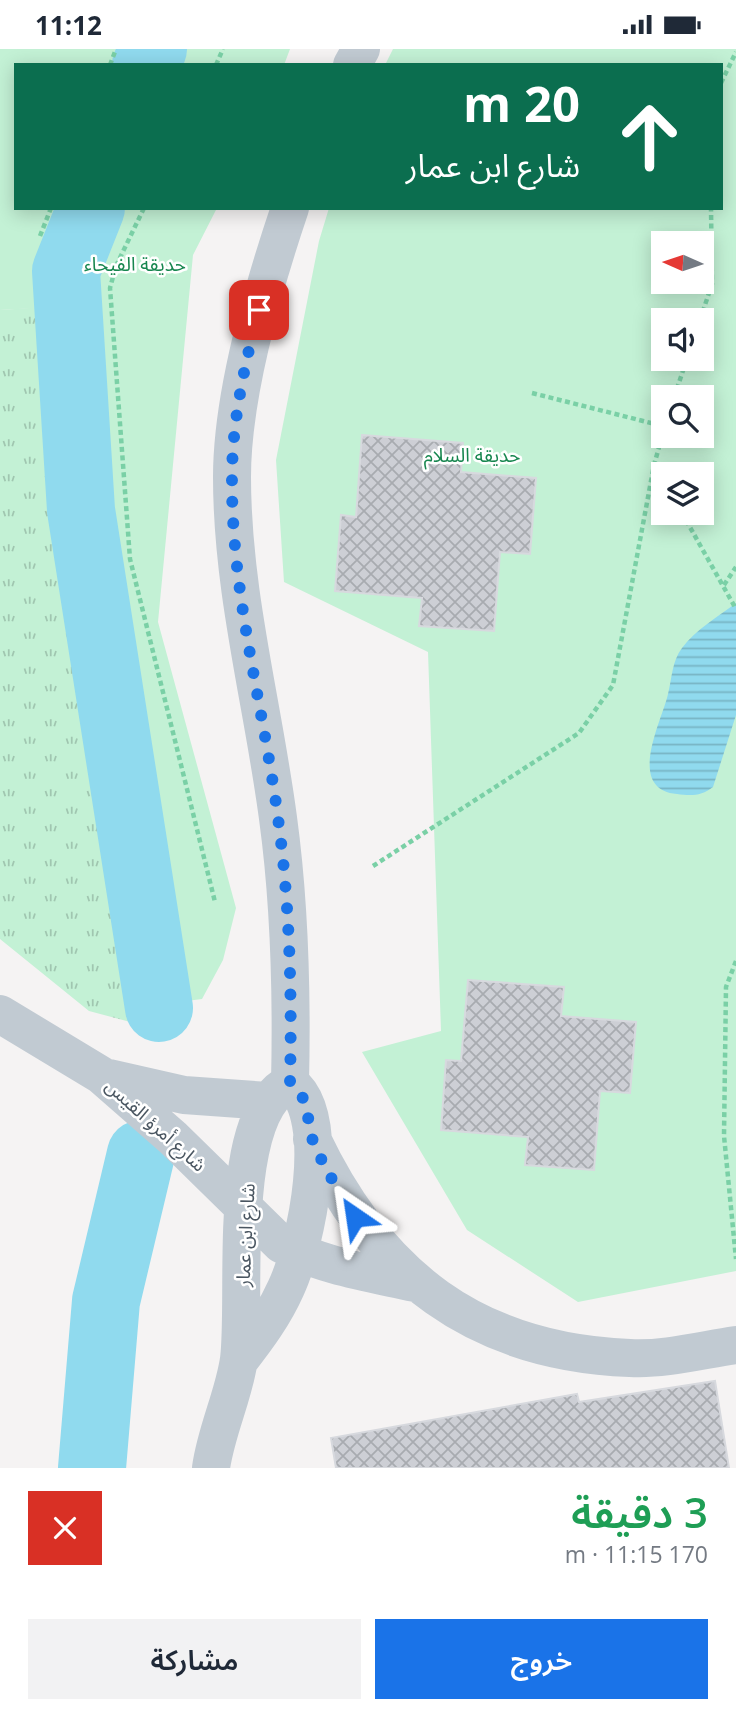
<!DOCTYPE html>
<html lang="ar">
<meta charset="utf-8">
<style>
:root{--surface:#fff;--page:#f2f2f3;--text:#1f2937;--muted:#747a83;--accent:#1a73e8}
body{margin:0;font-family:"Open Sans","Noto Sans Arabic",sans-serif;background:var(--page);color:var(--text);direction:rtl;height:100vh;display:flex;flex-direction:column;font-size:26px;white-space:nowrap}
*{box-sizing:border-box;margin:0}
p{font-size:23px;color:var(--muted)}
.icon{flex:none;width:38px;height:38px;fill:none;stroke:currentColor;stroke-width:2;stroke-linecap:round;stroke-linejoin:round}
.map{position:relative;height:1419px;overflow:hidden;direction:ltr}
.details{display:flex;flex-direction:column;background:var(--surface);flex:1}
.details>*{flex:none}
.hud{position:absolute;left:14px;top:14px;width:709px;height:147px;border-radius:0px;box-shadow:0 4px 18px #0003;direction:rtl;background:#0b6e4f;color:#fff;overflow:hidden}
.needle{width:46px;rotate:273deg}
.buttons{position:absolute;left:651px;top:182px;display:grid;gap:14px}
.buttons a{display:grid;place-items:center;width:63px;height:63px;border-radius:0px;background:var(--surface);box-shadow:0 4px 18px #0003;font-size:35px}
.pin{position:absolute;display:grid;place-items:center;width:60px;height:60px;color:#fff;margin:-30px;border-radius:14px;box-shadow:0 4px 10px #0006}
.me{position:absolute;width:77px;margin:-38px;rotate:328deg;stroke-linejoin:round;filter:drop-shadow(0 0 5px #0008)}
.turn{display:flex;align-items:center;gap:24px;height:147px;padding:0 28px;font-size:32px}
.turn .icon{width:91px;height:91px;stroke-width:2.5}
.turn b{display:block;font-size:49px;line-height:60px}
.round{display:grid;place-items:center;flex:none;width:74px;height:74px;border-radius:0px;background:var(--page)}
.headline{display:flex;align-items:center;justify-content:space-between;height:119px;padding:0 28px}
h1{font-size:42px;font-weight:600;line-height:52px;color:#1e9e55}
.action{display:flex;gap:14px;margin-top:auto;padding:14px 28px}
.action a{flex:1;height:80px;border-radius:0px;background:var(--accent);color:#fff;font-size:28px;font-weight:600;line-height:80px;text-align:center}
.action a+a{background:var(--page);color:var(--text)}
.status{display:flex;justify-content:space-between;align-items:center;height:49px;padding:0 35px;background:var(--surface);direction:ltr}
.status svg{height:19px;fill:currentColor}
.map>svg:first-child{display:block}
.grass{fill:url(#grass-tufts)}
.park{fill:#c3f1d5;fill-rule:evenodd}
.water{fill:url(#water-rules)}
.lines{fill:none;stroke-linecap:round;stroke-linejoin:round}
.river{stroke:#90daee;stroke-width:68}
.building{fill:url(#building-cross-hatch);stroke:#d7d9de;stroke-width:2}
.path{stroke:#7ad0a6;stroke-width:4.5;stroke-dasharray:5 3.5;stroke-linecap:butt}
.minor{stroke:#c1cad2;stroke-width:38}
.route{stroke:#1a73e8;stroke-width:12;stroke-dasharray:0 21.6}
.labels{text-anchor:middle;dominant-baseline:central;stroke-width:5;stroke-linejoin:round;paint-order:stroke}
.park-label{font-size:19px;fill:#17864f;stroke:#fff}
.street-label{font-size:19px;fill:#4a5661;stroke:#fff}
</style>
<div class="status"><b>11:12</b><svg viewBox="0 0 49 12"><path d="M0 12V9h3v3zM5 12V6h3v6zM10 12V3h3v9zM15 12V0h3v12zM26 1h20v11H26zM47 4h2v5h-2z"/></svg></div>
<div class="map">
<svg width="736" height="1419" viewBox="0 0 736 1419">
<defs>
<pattern id="grass-tufts" width="24" height="20" patternUnits="userSpaceOnUse" patternTransform="scale(1.75)"><rect width="24" height="20" fill="#c3f1d5"/><path d="M3 7l-1-3M5 7V3M7 7l1-3M15 17l-1-3M17 17v-4M19 17l1-3" fill="none" stroke="#a0c6b0"/></pattern>
<pattern id="water-rules" width="6" height="5" patternUnits="userSpaceOnUse" patternTransform="scale(1.75)"><rect width="6" height="5" fill="#90daee"/><path d="M0 2.5h6" fill="none" stroke="#78b4c4"/></pattern>
<pattern id="building-cross-hatch" width="8" height="8" patternUnits="userSpaceOnUse" patternTransform="scale(1.75)"><rect width="8" height="8" fill="#cdcfd5"/><path d="M0 0l8 8M0 8l8-8" fill="none" stroke="#a8abb0"/></pattern>
</defs>
<rect width="100%" height="100%" fill="#f5f3f3"/>
<path class="grass" d="M43 258 60 499 139 924 134 974 89 962 0 890V261Z"/>
<path class="park" d="M0 0H290L284 16H16V159H217L193 206 158 573 236 859 223 911 202 950 179 953 101 442 95 256 0 261Z
M393 0H736V1222L578 1253 467 1181 362 1003 441 982 428 603 284 533 276 411 319 192 329 159H721V16H385ZM663 194H702V233H663ZM663 271H702V310H663ZM663 348H702V387H663ZM663 425H702V464H663Z"/>
<path class="water" d="M736 554V666L713 738C702 747 691 747 677 745 625 740 662 672 668 645 672 629 672 612 682 599 695 581 719 567 736 554Z"/>
<g class="lines">
<path class="river" d="M146 16 153 0
M91 159 66 222 81 461 159 959
M92 1419 106 1252 141 1105"/>
</g>
<path class="building" d="M362 386 463 394 461 423 536 429 530 505 500 503 494 582 419 577 422 549 335 542 341 466 356 468Z
M468 931 564 938 561 967 636 973 630 1044 600 1042 594 1121 525 1116 528 1088 441 1081 446 1011 461 1012Z
M715 1332 729 1419H336L331 1389 577 1345 579 1353Z"/>
<g class="lines">
<path class="path" d="M110 16 116 0
M216 16 223 0
M721 34 736 3
M144 159 116 217 110 239 130 510 215 853
M40 187 51 159
M700 271 712 235 711 159
M532 344 663 377
M674 348 687 310
M655 417 663 432
M682 464 736 560
M724 536 736 518
M373 817 579 684 613 636 654 416 663 384
M736 912 726 938 724 1087 736 1210"/>
<path class="minor" d="M352 16 361 0
M290 159C263 239 232 345 232 428 232 544 263 655 278 769 290 857 292 946 290 1034
M0 965 101 1026 173 1089 281 1195C322 1217 370 1224 415 1234
M109 1029 184 1046 268 1052
M312 1090C377 1227 475 1303 630 1309 664 1311 702 1301 736 1296
M239 1312C257 1289 274 1266 286 1239 306 1196 334 1067 290 1034
M211 1419C216 1382 234 1346 239 1310 247 1246 225 1065 290 1034"/>
</g>
<g class="lines">
<path class="route" d="M259 261C245 313 232 373 232 428 231 544 263 655 278 769 290 857 292 946 290 1034 312 1051 305 1069 313 1092 324 1119 340 1144 355 1168"/>
</g>
<g class="labels">
<g class="park-label">
<text x="135" y="215">حديقة الفيحاء</text>
<text x="472" y="406">حديقة السلام</text>
</g>
<g class="street-label">
<text transform="translate(156 1076) rotate(42)">شارع أمرؤ القيس</text>
<text transform="translate(245 1186) rotate(-87)">شارع ابن عمار</text>
</g>
</g>
</svg>
<div class="buttons">
<a><svg class="needle" viewBox="-14 -14 28 28"><path d="M0-13l5 13h-10z" fill="#e53935"/><path d="M0 13l5-13h-10z" fill="#747a83"/></svg></a>
<a><svg class="icon" aria-label="sound" viewBox="0 0 24 24"><path d="M4 9h4l5-4v14l-5-4H4zM17 9q2 3 0 6"/></svg></a>
<a><svg class="icon" aria-label="search" viewBox="0 0 24 24"><circle cx="10" cy="10" r="6"/><path d="M15 15l6 6"/></svg></a>
<a><svg class="icon" aria-label="layers" viewBox="0 0 24 24"><path d="M12 4l9 5-9 5-9-5zM3 14l9 5 9-5"/></svg></a>
</div>
<div class="pin" style="left:259px;top:261px;background:#d93025"><svg class="icon" aria-label="arrive" viewBox="0 0 24 24"><path d="M6 21V4h12l-3 4 3 4H6"/></svg></div>
<svg class="me" style="left:355px;top:1168px" viewBox="-20 -20 40 40"><path d="M0-17L14 15 0 8-14 15z" fill="#1a73e8" stroke="#fff" stroke-width="4"/></svg>
<div class="hud">
<div class="turn"><svg class="icon" aria-label="ahead" viewBox="0 0 24 24"><path d="M12 20V5M6 11l6-6 6 6"/></svg><div><b>20 m</b>شارع ابن عمار</div></div>
</div>
</div>
<section class="details">
<div class="headline"><div><h1>3 دقيقة</h1><p>170 m · 11:15</p></div><a class="round" style="background:#d93025;color:#fff"><svg class="icon" aria-label="close" viewBox="0 0 24 24"><path d="M6 6l12 12M18 6L6 18"/></svg></a></div>
<div class="action"><a>خروج</a><a>مشاركة</a></div>
</section>
